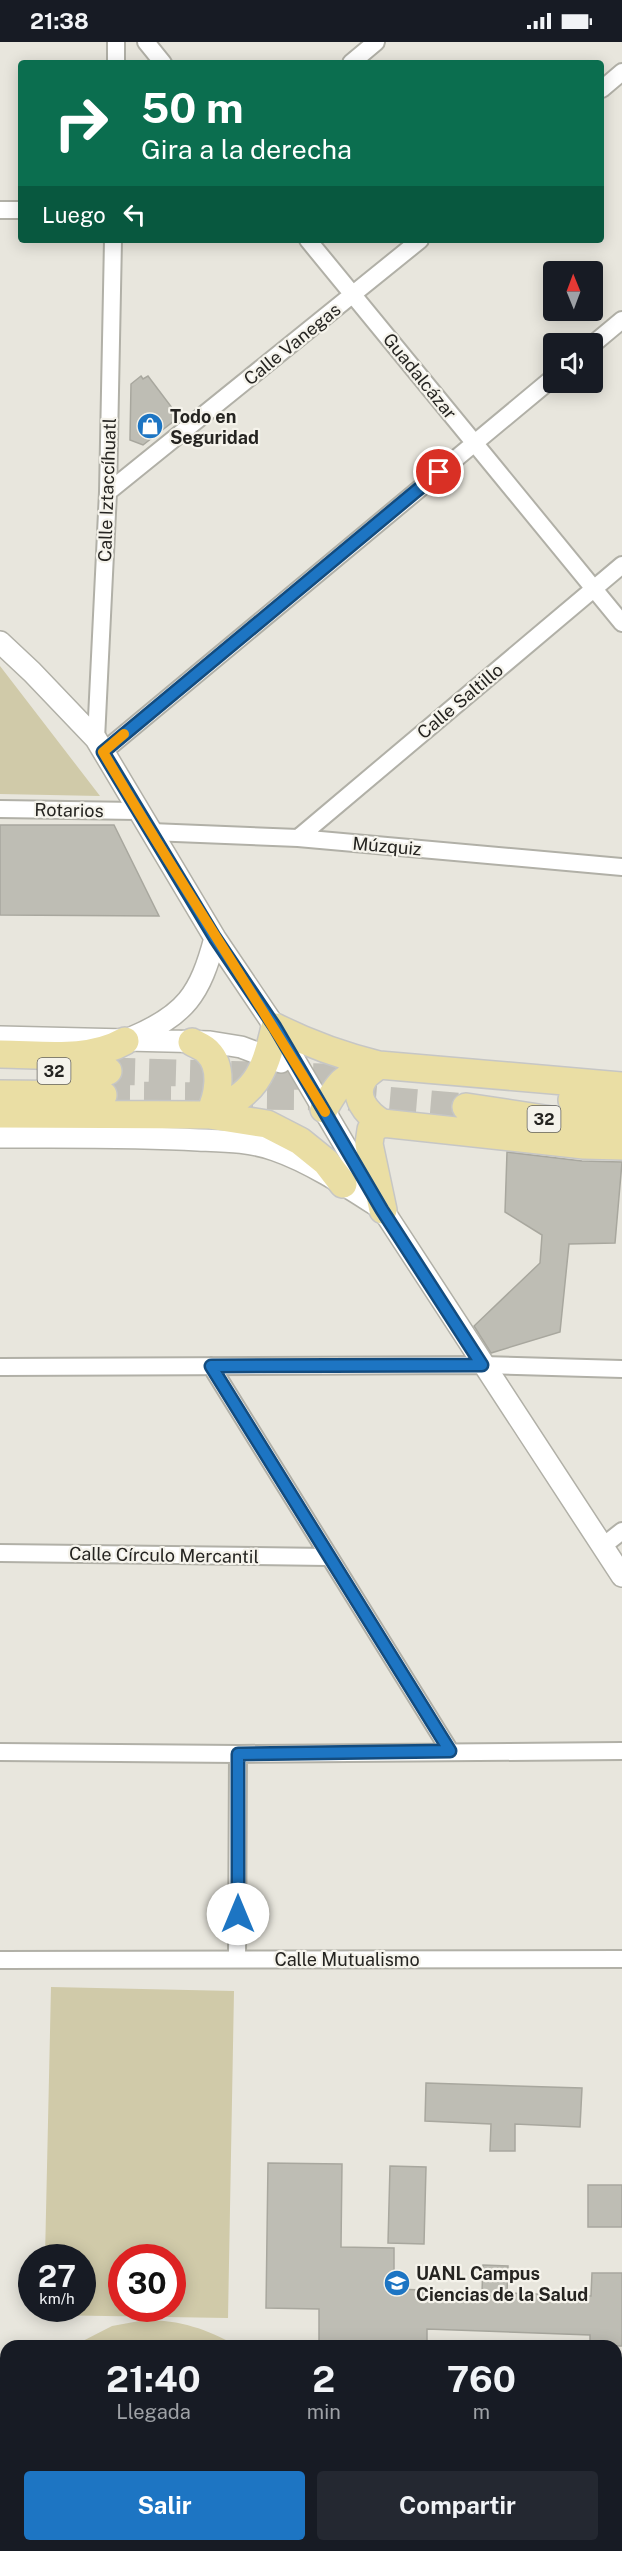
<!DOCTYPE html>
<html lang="es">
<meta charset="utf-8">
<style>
:root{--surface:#171b24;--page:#242831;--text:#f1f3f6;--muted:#9ea1a6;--accent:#1d75c3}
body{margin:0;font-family:"Public Sans",sans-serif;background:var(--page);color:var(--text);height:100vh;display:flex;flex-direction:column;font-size:22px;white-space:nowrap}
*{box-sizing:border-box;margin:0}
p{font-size:20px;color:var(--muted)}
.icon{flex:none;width:33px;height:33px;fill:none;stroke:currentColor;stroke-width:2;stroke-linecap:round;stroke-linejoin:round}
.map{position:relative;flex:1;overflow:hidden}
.details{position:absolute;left:0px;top:2298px;width:622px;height:212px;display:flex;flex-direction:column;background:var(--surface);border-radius:18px 18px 0 0;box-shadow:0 3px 15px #0003}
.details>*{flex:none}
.top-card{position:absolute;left:18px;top:18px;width:586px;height:183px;border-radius:6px;box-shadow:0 3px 15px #0003;background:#0b6e4f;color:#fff;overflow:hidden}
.needle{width:39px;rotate:359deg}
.controls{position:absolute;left:543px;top:219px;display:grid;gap:12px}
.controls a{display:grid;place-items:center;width:60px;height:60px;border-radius:6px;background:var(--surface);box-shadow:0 3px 15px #0003;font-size:30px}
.speed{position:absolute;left:18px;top:2202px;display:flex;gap:12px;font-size:30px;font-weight:700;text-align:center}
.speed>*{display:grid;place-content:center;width:78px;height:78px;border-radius:50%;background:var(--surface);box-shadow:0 3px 15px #0003;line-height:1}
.speed small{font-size:15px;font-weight:400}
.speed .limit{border:9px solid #d22;background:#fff;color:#111}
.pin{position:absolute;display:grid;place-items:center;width:51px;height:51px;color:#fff;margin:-26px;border:3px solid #fff;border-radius:50%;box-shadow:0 2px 6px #0007}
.me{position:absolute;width:66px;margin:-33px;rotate:0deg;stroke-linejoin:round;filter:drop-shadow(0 0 4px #0008)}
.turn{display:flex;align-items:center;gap:21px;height:126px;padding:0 24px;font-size:27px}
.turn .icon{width:78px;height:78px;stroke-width:2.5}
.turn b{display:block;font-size:42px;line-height:51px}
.then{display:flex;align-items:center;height:57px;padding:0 24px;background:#0003;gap:12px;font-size:22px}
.eta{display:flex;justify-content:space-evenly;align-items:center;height:102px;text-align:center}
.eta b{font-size:36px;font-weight:700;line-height:42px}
.cta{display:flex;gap:12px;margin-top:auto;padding:12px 24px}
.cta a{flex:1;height:69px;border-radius:6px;background:var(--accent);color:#fff;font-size:24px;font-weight:700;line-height:69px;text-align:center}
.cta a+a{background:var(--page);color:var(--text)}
.status{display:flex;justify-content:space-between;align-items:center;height:42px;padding:0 30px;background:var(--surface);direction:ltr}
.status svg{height:16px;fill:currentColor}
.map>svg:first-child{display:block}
.green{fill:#d0caa9;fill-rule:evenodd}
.building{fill:#bebdb4;stroke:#a8a79e;stroke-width:1.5}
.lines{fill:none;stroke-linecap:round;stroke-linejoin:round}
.primary-tunnel{stroke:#c1bfb7;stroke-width:27;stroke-dasharray:27 14;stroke-linecap:butt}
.minor-casing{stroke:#b1b0a7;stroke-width:20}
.tertiary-casing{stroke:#b1b0a7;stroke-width:24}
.primary-casing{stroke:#c6c6c5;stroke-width:30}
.minor{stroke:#fff;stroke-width:16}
.tertiary{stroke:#fff;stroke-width:21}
.primary{stroke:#eadea4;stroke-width:27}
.route-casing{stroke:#134c7f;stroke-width:15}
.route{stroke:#1d75c3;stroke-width:10}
.slow{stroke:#f59e0b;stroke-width:10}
.labels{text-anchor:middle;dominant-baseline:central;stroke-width:4.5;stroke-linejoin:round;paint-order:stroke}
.shield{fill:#f5f3eb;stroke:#63625e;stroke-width:1.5}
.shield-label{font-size:16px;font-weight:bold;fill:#252421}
.street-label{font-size:18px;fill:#252421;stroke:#f5f3eb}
.poi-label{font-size:18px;font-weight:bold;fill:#252421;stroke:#f5f3eb;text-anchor:start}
</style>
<div class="status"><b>21:38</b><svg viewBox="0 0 49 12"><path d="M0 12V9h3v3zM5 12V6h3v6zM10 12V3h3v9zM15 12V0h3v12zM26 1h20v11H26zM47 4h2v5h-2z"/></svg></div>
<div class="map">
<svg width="622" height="2509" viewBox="0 0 622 2509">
<rect width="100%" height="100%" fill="#e8e6dd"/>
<path class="green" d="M0 624 100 754 0 752Z
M51 1945 234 1949 228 2276 44 2273V2267L82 2266V2216L45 2215ZM122 2216H172V2266H122Z
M145 2278C180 2278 207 2287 237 2304H73L112 2284Z
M52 2504H247V2509H52Z"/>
<path class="building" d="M141 334 143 337 148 334 179 375 143 403 130 398 131 342Z
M0 783H114L159 874 0 873Z
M507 1110 582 1119 622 1120 615 1201 569 1202 560 1290 491 1311 474 1284 540 1221 542 1193 505 1170Z
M426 2041 582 2046 580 2085 515 2082V2109H490L491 2082 425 2079Z
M268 2121 342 2122 341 2205 394 2206V2247L482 2250 483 2223 508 2224 507 2251 591 2254 592 2231H622V2304H590V2293L427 2287V2304H319V2267L266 2266Z
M390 2124 426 2125 424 2202 388 2201Z
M588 2143H622V2185H588Z"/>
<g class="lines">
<path class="primary-tunnel" d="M108 1029 326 1035 365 1038
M103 1053 348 1055 466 1065"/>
<defs>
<path id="minor" d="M146 0 163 21
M116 21V0
M351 21 376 0
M602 47 622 30
M0 168H21
M308 198 622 581
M592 303 622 278
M108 450 420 198
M96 697 108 450 113 198
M103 710 554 335
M0 767 137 769
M151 790 298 796 622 825
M298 796 622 523
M211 1324 450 1709
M0 1325 482 1323 622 1327
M603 1504 622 1489
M0 1511 328 1515
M0 1710 238 1712 622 1709
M237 1917 238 1712
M0 1918 622 1917"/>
<path id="tertiary" d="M0 600 32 630 96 697 215 896 275 985 383 1168 622 1534
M0 995 210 1000 241 1005 281 1020
M131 996C186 973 200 952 215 896
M0 1095C66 1095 132 1094 198 1098 223 1099 250 1099 275 1108 310 1120 348 1145 379 1165"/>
<path id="primary" d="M192 1000C197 1003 204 1005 208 1010 224 1026 218 1055 209 1073
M0 1012C41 1012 88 1020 125 999
M379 1023C374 1027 367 1031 364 1036 351 1054 367 1072 382 1081
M64 1029H108
M0 1052 103 1053
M572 1058 622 1063
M466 1065 622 1089
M324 1067C338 1042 344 1033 372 1025
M0 1072 209 1073 267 1082 300 1099 326 1120 343 1142
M209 1073C256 1049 263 1036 275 985 309 1002 342 1014 379 1023L622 1044
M383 1168 369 1102 371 1088 382 1081 584 1103 622 1104"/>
</defs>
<use href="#minor" class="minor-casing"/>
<use href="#tertiary" class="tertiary-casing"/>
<use href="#primary" class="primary-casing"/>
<use href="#minor" class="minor"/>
<use href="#tertiary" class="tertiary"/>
<use href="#primary" class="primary"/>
</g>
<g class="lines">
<defs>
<path id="route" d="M238 1872V1712L450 1709 211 1324 482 1323 382 1168 275 985 215 896 103 710 439 430"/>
</defs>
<use href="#route" class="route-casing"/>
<use href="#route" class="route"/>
<path class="slow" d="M124 692 103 710C174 832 252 949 325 1070"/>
</g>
<defs>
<symbol id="shop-disc" viewBox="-11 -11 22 22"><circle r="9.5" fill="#1d75c3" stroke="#f5f3eb"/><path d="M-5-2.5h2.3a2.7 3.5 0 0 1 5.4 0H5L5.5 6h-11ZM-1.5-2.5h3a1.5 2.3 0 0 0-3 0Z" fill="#fff"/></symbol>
<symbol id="university-disc" viewBox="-11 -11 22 22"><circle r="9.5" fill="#1d75c3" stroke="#f5f3eb"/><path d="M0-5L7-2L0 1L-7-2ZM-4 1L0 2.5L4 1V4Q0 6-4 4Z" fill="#fff"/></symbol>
</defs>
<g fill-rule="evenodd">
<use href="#shop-disc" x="135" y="369" width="30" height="30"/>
<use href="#university-disc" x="382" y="2226" width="30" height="30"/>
</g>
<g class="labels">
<g class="shield">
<rect x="37.5" y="1016" width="33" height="26" rx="4.5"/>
<rect x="527.5" y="1064" width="33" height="26" rx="4.5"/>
</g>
<g class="shield-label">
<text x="54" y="1029">32</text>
<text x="544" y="1077">32</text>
</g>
<g class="street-label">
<text transform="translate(292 302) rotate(-39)">Calle Vanegas</text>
<text transform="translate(420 334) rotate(51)">Guadalcázar</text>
<text transform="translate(107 448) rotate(-88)">Calle Iztaccíhuatl</text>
<text transform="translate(460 659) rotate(-40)">Calle Saltillo</text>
<text transform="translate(69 768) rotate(1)">Rotarios</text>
<text transform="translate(387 804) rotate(5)">Múzquiz</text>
<text transform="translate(164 1513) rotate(1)">Calle Círculo Mercantil</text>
<text x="347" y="1917">Calle Mutualismo</text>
</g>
<g class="poi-label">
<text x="170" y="374">Todo en<tspan x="170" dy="21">Seguridad</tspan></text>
<text x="416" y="2231">UANL Campus<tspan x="416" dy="21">Ciencias de la Salud</tspan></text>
</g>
</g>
</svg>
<div class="controls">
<a><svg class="needle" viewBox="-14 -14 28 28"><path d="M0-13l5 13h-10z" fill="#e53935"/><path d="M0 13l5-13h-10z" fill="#9ea1a6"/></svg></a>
<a><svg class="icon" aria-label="sound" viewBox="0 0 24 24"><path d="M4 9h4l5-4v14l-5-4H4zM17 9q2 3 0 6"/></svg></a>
</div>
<div class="speed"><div>27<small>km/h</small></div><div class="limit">30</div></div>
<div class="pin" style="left:439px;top:430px;background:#d93025"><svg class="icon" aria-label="arrive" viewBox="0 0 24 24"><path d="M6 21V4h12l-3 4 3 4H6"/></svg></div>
<svg class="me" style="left:238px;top:1872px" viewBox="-20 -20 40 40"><circle r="19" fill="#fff"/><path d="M0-13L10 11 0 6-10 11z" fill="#1d75c3"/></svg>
<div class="top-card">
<div class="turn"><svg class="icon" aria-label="right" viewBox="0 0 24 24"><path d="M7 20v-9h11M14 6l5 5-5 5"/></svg><div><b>50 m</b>Gira a la derecha</div></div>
<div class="then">Luego<svg class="icon" aria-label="left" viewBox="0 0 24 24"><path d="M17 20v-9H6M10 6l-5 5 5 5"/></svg></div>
</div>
<section class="details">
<div class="eta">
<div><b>21:40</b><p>Llegada</p></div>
<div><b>2</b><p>min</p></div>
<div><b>760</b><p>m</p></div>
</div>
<div class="cta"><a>Salir</a><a>Compartir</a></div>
</section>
</div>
